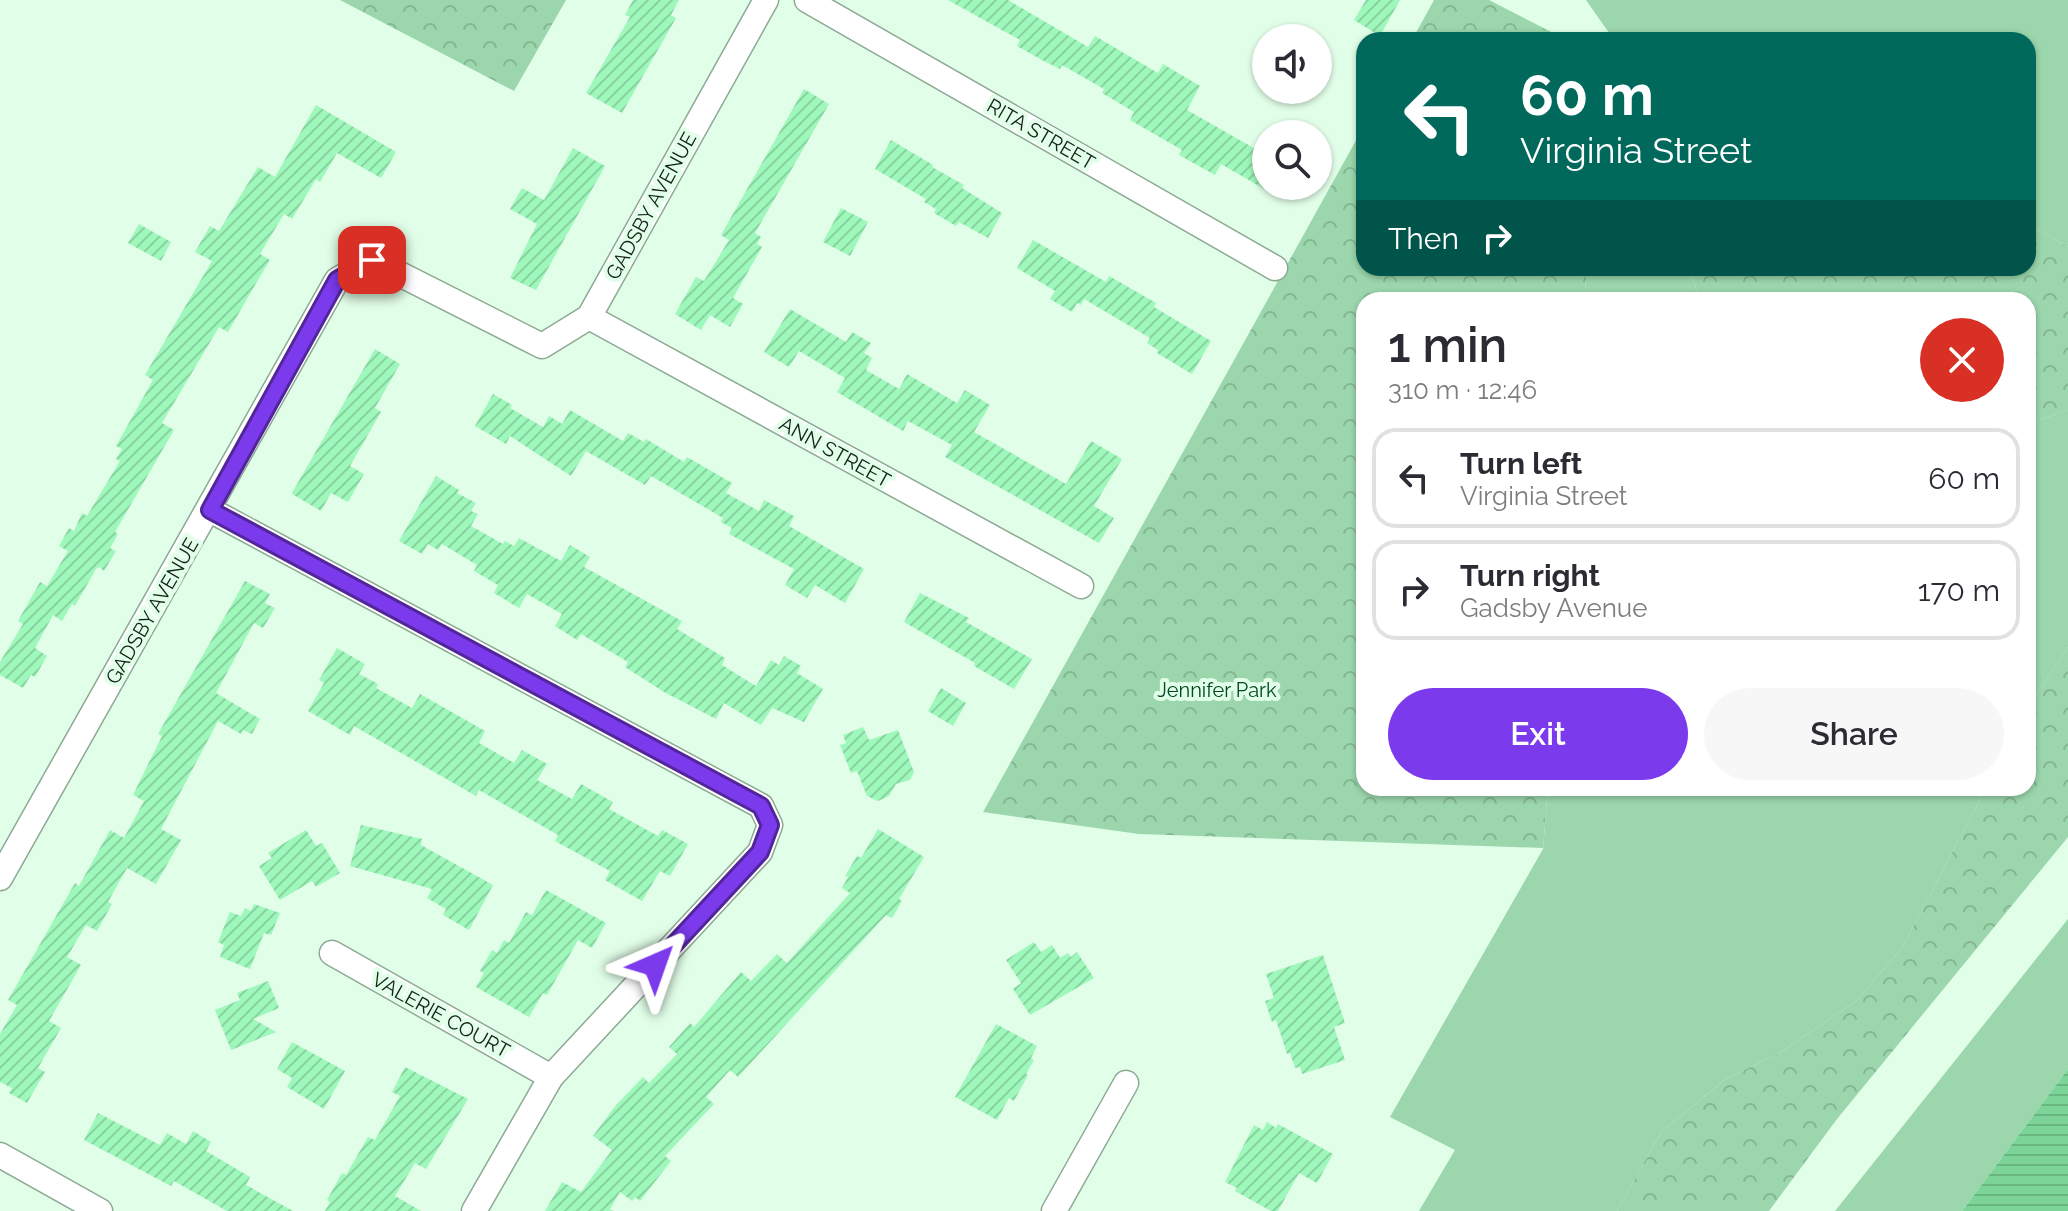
<!DOCTYPE html>
<meta charset="utf-8">
<style>
:root{--surface:#fff;--page:#f7f7f7;--text:#2b2b33;--muted:#7c7c81;--line:#e1e1e2;--accent:#7c3aed}
body{margin:0;font-family:Raleway,sans-serif;background:var(--page);color:var(--text);height:100vh;display:flex;flex-direction:column;font-size:30px;white-space:nowrap}
*{box-sizing:border-box;margin:0}
p{font-size:26px;color:var(--muted)}
.icon{flex:none;width:44px;height:44px;fill:none;stroke:currentColor;stroke-width:2;stroke-linecap:round;stroke-linejoin:round}
.map{position:relative;flex:1;overflow:hidden}
.side{position:absolute;left:1356px;top:292px;width:680px;height:504px;display:flex;flex-direction:column;background:var(--surface);border-radius:24px;box-shadow:0 2px 6px #0004}
.side>*{flex:none}
.banner{position:absolute;left:1356px;top:32px;width:680px;height:244px;border-radius:24px;box-shadow:0 2px 6px #0004;background:#00695c;color:#fff;overflow:hidden}
.buttons{position:absolute;left:1252px;top:24px;display:grid;gap:16px}
.buttons a{display:grid;place-items:center;width:80px;height:80px;border-radius:50%;background:var(--surface);box-shadow:0 2px 6px #0004;font-size:40px}
.pin{position:absolute;display:grid;place-items:center;width:68px;height:68px;color:#fff;margin:-34px;border-radius:16px;box-shadow:0 4px 12px #0006}
.me{position:absolute;width:88px;margin:-44px;rotate:43deg;stroke-linejoin:round;filter:drop-shadow(0 0 6px #0008)}
.turn{display:flex;align-items:center;gap:28px;height:168px;padding:0 32px;font-size:36px}
.turn .icon{width:104px;height:104px;stroke-width:2.5}
.turn b{display:block;font-size:56px;line-height:68px}
.then{display:flex;align-items:center;height:76px;padding:0 32px;background:#0003;gap:16px;font-size:30px}
.round{display:grid;place-items:center;flex:none;width:84px;height:84px;border-radius:42px;background:var(--page)}
.overview{display:flex;align-items:center;justify-content:space-between;height:136px;padding:0 32px}
h1{font-size:48px;font-weight:600;line-height:60px}
.cta{display:flex;gap:16px;margin-top:auto;padding:16px 32px}
.cta a{flex:1;height:92px;border-radius:48px;background:var(--accent);color:#fff;font-size:32px;font-weight:600;line-height:92px;text-align:center}
.cta a+a{background:var(--page);color:var(--text)}
ul{padding:0;list-style:none}
li{display:flex;align-items:center;gap:24px;height:100px;margin:0 16px 12px;padding:0 16px;border:4px solid var(--line);border-radius:24px}
li div{flex:1}
li b{display:block;font-size:30px}
li em{font-style:normal}
.map>svg:first-child{display:block}
.grass{fill:#9bd6ac}
.forest{fill:url(#forest-crowns)}
.water{fill:url(#water-rules)}
.building{fill:url(#building-hatch)}
.lines{fill:none;stroke-linecap:round;stroke-linejoin:round}
.minor-casing{stroke:#8da995;stroke-width:27}
.minor{stroke:#fff;stroke-width:24}
.route-casing{stroke:#51269a;stroke-width:20}
.route{stroke:#7c3aed;stroke-width:14}
.labels{text-anchor:middle;dominant-baseline:central;stroke-width:8;stroke-linejoin:round;paint-order:stroke}
.street-label{font-size:20px;fill:#152018;stroke:#e1fee8}
.park-label{font-size:20px;fill:#004823;stroke:#e1fee8}
</style>
<div class="map">
<svg width="2068" height="1211" viewBox="0 0 2068 1211">
<defs>
<pattern id="forest-crowns" width="20" height="18" patternUnits="userSpaceOnUse" patternTransform="scale(2)"><rect width="20" height="18" fill="#9bd6ac"/><path d="M2 6a3 3 0 1 1 6 0M12 15a3 3 0 1 1 6 0" fill="none" stroke="#85b793"/></pattern>
<pattern id="water-rules" width="6" height="5" patternUnits="userSpaceOnUse" patternTransform="scale(2)"><rect width="6" height="5" fill="#7cd499"/><path d="M0 2.5h6" fill="none" stroke="#6ab683"/></pattern>
<pattern id="building-hatch" width="6" height="6" patternUnits="userSpaceOnUse" patternTransform="scale(2)"><rect width="6" height="6" fill="#9ff8bb"/><path d="M-1 1l2-2M0 6l6-6M5 7l2-2" fill="none" stroke="#88d4a0"/></pattern>
</defs>
<rect width="100%" height="100%" fill="#e1fee8"/>
<path class="grass" d="M1586 0H2068V247L2028 224V40H1614Z
M1587 268H1690L1699 300H1584Z
M2068 410V647L2028 707V424Z
M1548 788H1986L1902 948 1856 1001 1778 1054 1727 1078 1661 1132 1617 1211H1419L1455 1150 1390 1117 1543 849Z
M2068 919V1069L1962 1211H1835Z"/>
<path class="forest" d="M340 0H566L514 91Z
M1434 0H1489L1567 40H1412Z
M1364 126V268H1587L1584 300H1364V788H1548L1543 848 1139 834 983 812Z
M2028 224 2068 247V410L2028 424V300H1699L1690 268H2028Z
M2068 647V837L1837 1119 1769 1211H1617L1661 1132 1727 1078 1778 1054 1856 1001 1902 948 1986 788H2028V707Z"/>
<path class="water" d="M2068 1069V1211H1962Z"/>
<path class="building" d="M633 0H679L671 15 676 18 622 113 586 93 630 17 625 15Z
M948 0H1008L1088 47 1095 36 1158 73 1163 64 1200 86 1187 110 1266 155V190L1221 164 1215 175 1179 155 1182 150 1130 120 1134 112 1102 93 1104 89 1062 65 1060 69 1040 59 1017 46 1020 40Z
M1366 0H1400L1380 36 1354 20Z
M804 89 829 104 755 233 761 237 757 244 762 247 733 298 743 304 730 327 710 315 701 330 675 314 696 277 704 281 729 240 721 235Z
M316 105 396 152 381 178 337 153 320 182 316 179 292 219 284 214 260 254 270 260 255 285 228 332 219 327 162 423 174 430 115 532 118 534 110 548 116 551 104 571 99 567 96 569 75 606 72 604 62 621 53 615 35 648 47 656 35 677 31 675 23 688 0 675V662L23 624 18 621 40 582 47 586 68 551 59 546 69 528 74 531 82 513 87 516 120 461 116 459 122 449 116 446 153 380 145 375 212 261 195 252 210 226 219 231 258 167 275 177Z
M891 140 933 165 932 167 964 185 962 188 1002 213 988 238 959 222 956 226 934 213 936 209 924 202 926 199 875 169Z
M573 148 605 166 536 290 510 278 537 224 510 209 522 188 544 200Z
M841 208 868 222 850 256 823 242Z
M139 224 171 242 161 261 128 243Z
M1033 240 1106 282 1109 276 1156 303 1154 307 1211 341 1192 374 1157 353 1158 350 1147 343 1150 338 1084 299 1081 305 1077 303 1072 312 1050 299 1055 291 1017 268Z
M790 309 846 342 852 332 871 343 864 353 872 358 866 370 899 389 907 374 957 403 965 390 990 405 974 432 1066 484 1091 441 1122 459 1094 506 1114 518 1099 543 945 457 952 445 908 421 903 431 837 392 845 378 799 351 789 367 764 352Z
M375 349 400 364 375 408 381 412 350 466 364 474 348 502 331 493 321 511 292 494 293 491Z
M493 394 512 405 510 408 543 427 549 416 562 424 570 410 623 441 628 433 644 442 646 439 684 462 687 457 732 483 726 493 759 511 764 500 794 516 789 526 864 569 845 603 815 585 807 598 785 585 794 569 729 534 732 528 721 522 723 518 651 476 645 485 586 451 571 476 510 436 506 444 475 426Z
M436 476 459 490 457 493 476 503 471 511 478 514 471 526 503 544 505 541 514 546 519 538 561 561 570 545 590 557 584 567 682 621 677 629 725 658 722 665 756 686 771 660 779 665 784 656 801 666 797 673 823 689 804 722 772 708 761 725 724 703 716 719 664 692 625 667 628 662 581 634 577 640 555 626 562 614 527 594 519 608 494 593 498 585 474 571 477 565 442 544 438 550 428 544 422 554 399 541Z
M245 581 270 594 265 603 275 608 263 628 254 623 216 693 260 719 252 734 243 730 241 734 218 721 161 829 181 840 156 884 127 868 108 902 112 904 97 931 86 925 67 957 81 965 49 1021 61 1028 38 1068 45 1072 27 1103 9 1093 12 1088 0 1082V1034L17 1005 8 1000 75 883 79 886 110 830 124 838 144 801 133 795 162 736 158 734Z
M920 593 969 618 966 622 1032 659 1014 689 974 666 975 663 904 622Z
M337 648 365 664 359 674 378 684 376 688 412 708 420 694 485 731 479 743 514 763 522 750 547 764 537 780 572 799 581 784 613 802 609 809 658 836 662 830 688 844 670 876 660 871 642 901 605 880 610 871 555 841 558 835 479 790 476 796 354 726 350 735 308 711 324 683 319 680Z
M941 688 966 703 953 726 928 711Z
M863 727 869 740 898 730 914 772 910 780 896 784 889 796 878 801 867 796 857 771 851 773 840 745 846 743 843 735Z
M361 825 422 839 421 845 493 885 469 930 443 915 446 909 427 898 432 889 350 866Z
M878 829 924 857 899 899 902 901 892 918 886 915 738 1077 730 1070 706 1097 714 1104 665 1156 671 1161 640 1201 635 1197 632 1201 620 1192 610 1209 613 1211H545L562 1182 581 1192 612 1150 593 1136 616 1105 643 1077 649 1083 677 1054 669 1047 690 1023 694 1027 741 972 751 981 777 954 787 963 850 893 842 888 848 877 845 876 857 856 861 858Z
M306 830 316 846 322 843 340 873 316 887 312 881 280 900 259 866 272 858 268 853Z
M546 890 606 923 592 948 578 940 547 995 543 993 529 1017 476 987 484 973 480 971 492 950 497 953 504 940 509 943 526 912 532 915Z
M254 904 280 913 271 935 264 933 250 969 220 957 224 945 218 942 230 912 241 916 245 908 251 911Z
M1034 942 1041 952 1052 945 1060 958 1068 953 1071 957 1077 952 1094 978 1030 1015 1013 989 1021 983 1006 960Z
M1323 955 1345 1023 1334 1027 1345 1060 1302 1074 1300 1067 1295 1068 1290 1053 1287 1054 1276 1020 1272 1022 1265 1001 1274 998 1266 974Z
M268 981 279 1008 253 1019 276 1032 231 1050 215 1010 240 1000 237 993Z
M996 1024 1037 1046 1031 1058 1034 1060 1026 1074 1028 1075 1014 1101 1009 1098 997 1120 955 1097Z
M292 1042 345 1071 324 1109 287 1087 292 1078 277 1069Z
M405 1067 468 1099 426 1169 415 1163 395 1196 421 1211H325L330 1202 327 1200 342 1173 346 1175 368 1137 375 1140 400 1096 392 1092Z
M98 1113 160 1145 167 1133 186 1144 193 1131 211 1142 206 1151 250 1177 246 1185 293 1211H227L174 1181 171 1186 84 1140Z
M1267 1122 1276 1128 1278 1124 1333 1154 1317 1183 1299 1173 1278 1211H1271L1235 1191 1237 1188 1225 1182 1254 1125 1263 1130Z"/>
<g class="lines">
<defs>
<path id="minor" d="M807 0 1275 268
M589 317 1081 586
M210 510 761 806 770 825 760 852 551 1077 474 1211
M0 878 337 280 372 260 542 346 589 317 766 0
M332 953 551 1077
M0 1155 100 1211
M1054 1211 1126 1083"/>
</defs>
<use href="#minor" class="minor-casing"/>
<use href="#minor" class="minor"/>
</g>
<g class="lines">
<defs>
<path id="route" d="M372 260 337 280 210 510 761 806 770 825 760 852 655 965"/>
</defs>
<use href="#route" class="route-casing"/>
<use href="#route" class="route"/>
</g>
<g class="labels">
<g class="street-label">
<text transform="translate(1041 134) rotate(30)">RITA STREET</text>
<text transform="translate(651 206) rotate(-61)">GADSBY AVENUE</text>
<text transform="translate(835 452) rotate(29)">ANN STREET</text>
<text transform="translate(152 611) rotate(-60)">GADSBY AVENUE</text>
<text transform="translate(441 1015) rotate(29)">VALERIE COURT</text>
</g>
<g class="park-label">
<text x="1217" y="690">Jennifer Park</text>
</g>
</g>
</svg>
<div class="buttons">
<a><svg class="icon" aria-label="sound" viewBox="0 0 24 24"><path d="M4 9h4l5-4v14l-5-4H4zM17 9q2 3 0 6"/></svg></a>
<a><svg class="icon" aria-label="search" viewBox="0 0 24 24"><circle cx="10" cy="10" r="6"/><path d="M15 15l6 6"/></svg></a>
</div>
<div class="pin" style="left:372px;top:260px;background:#d93025"><svg class="icon" aria-label="arrive" viewBox="0 0 24 24"><path d="M6 21V4h12l-3 4 3 4H6"/></svg></div>
<svg class="me" style="left:655px;top:965px" viewBox="-20 -20 40 40"><path d="M0-17L14 15 0 8-14 15z" fill="#7c3aed" stroke="#fff" stroke-width="4"/></svg>
<div class="banner">
<div class="turn"><svg class="icon" aria-label="left" viewBox="0 0 24 24"><path d="M17 20v-9H6M10 6l-5 5 5 5"/></svg><div><b>60 m</b>Virginia Street</div></div>
<div class="then">Then<svg class="icon" aria-label="right" viewBox="0 0 24 24"><path d="M7 20v-9h11M14 6l5 5-5 5"/></svg></div>
</div>
<section class="side">
<div class="overview"><div><h1>1 min</h1><p>310 m · 12:46</p></div><a class="round" style="background:#d93025;color:#fff"><svg class="icon" aria-label="close" viewBox="0 0 24 24"><path d="M6 6l12 12M18 6L6 18"/></svg></a></div>
<ul>
<li><svg class="icon" aria-label="left" viewBox="0 0 24 24"><path d="M17 20v-9H6M10 6l-5 5 5 5"/></svg><div><b>Turn left</b><p>Virginia Street</p></div><em>60 m</em></li>
<li><svg class="icon" aria-label="right" viewBox="0 0 24 24"><path d="M7 20v-9h11M14 6l5 5-5 5"/></svg><div><b>Turn right</b><p>Gadsby Avenue</p></div><em>170 m</em></li>
</ul>
<div class="cta"><a>Exit</a><a>Share</a></div>
</section>
</div>
